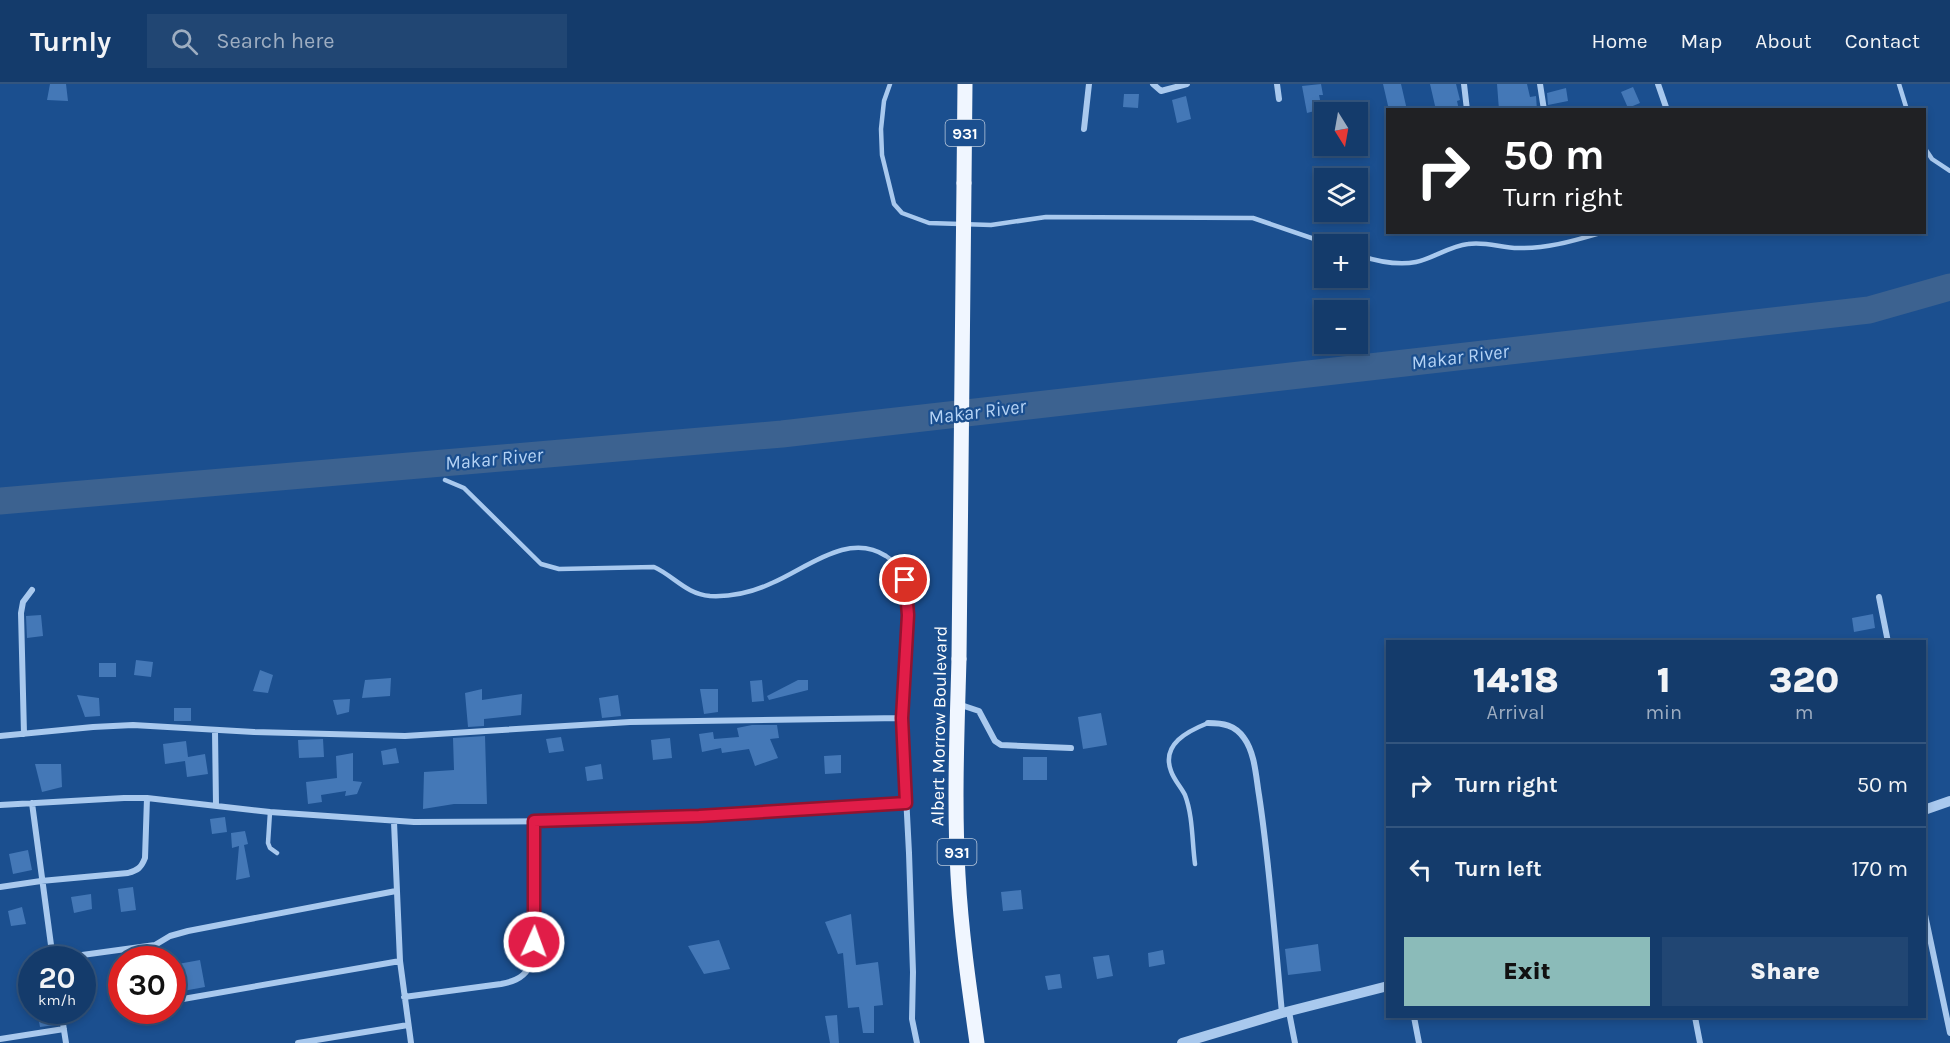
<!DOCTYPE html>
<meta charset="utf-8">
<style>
:root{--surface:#143b6b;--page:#214673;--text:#f1f3f6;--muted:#9dadc1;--line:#33557e;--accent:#8bbbb9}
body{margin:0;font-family:Karla,sans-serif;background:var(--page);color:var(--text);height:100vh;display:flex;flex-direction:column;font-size:22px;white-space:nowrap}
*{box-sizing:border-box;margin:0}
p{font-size:20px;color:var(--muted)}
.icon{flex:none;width:33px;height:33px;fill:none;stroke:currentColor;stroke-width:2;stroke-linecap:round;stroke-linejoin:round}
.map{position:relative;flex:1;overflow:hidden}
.details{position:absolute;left:1386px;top:556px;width:540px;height:378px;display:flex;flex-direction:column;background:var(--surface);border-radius:0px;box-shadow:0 3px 9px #0003,0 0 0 2px var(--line)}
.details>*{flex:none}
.banner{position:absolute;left:1386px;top:24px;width:540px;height:126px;border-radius:0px;box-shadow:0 3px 9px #0003,0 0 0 2px var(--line);background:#202124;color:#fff;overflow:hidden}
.needle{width:39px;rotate:169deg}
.fabs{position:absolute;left:1314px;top:18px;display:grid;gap:12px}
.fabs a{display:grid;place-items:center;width:54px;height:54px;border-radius:0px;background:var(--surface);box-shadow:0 3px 9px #0003,0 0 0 2px var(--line);font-size:30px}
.speed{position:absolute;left:18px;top:862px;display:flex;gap:12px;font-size:30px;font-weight:700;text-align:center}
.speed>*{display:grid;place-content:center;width:78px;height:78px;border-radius:50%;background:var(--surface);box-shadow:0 3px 9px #0003,0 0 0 2px var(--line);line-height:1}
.speed small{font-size:15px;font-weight:400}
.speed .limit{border:9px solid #d22;background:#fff;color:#111}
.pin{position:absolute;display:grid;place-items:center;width:51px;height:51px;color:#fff;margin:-26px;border:3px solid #fff;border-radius:50%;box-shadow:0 2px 6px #0007}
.me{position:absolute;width:66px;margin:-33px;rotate:2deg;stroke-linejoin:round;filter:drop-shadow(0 0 4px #0008)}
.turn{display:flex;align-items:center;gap:21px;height:126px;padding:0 18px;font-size:27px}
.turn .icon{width:78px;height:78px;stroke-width:2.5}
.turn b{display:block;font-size:42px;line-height:51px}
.eta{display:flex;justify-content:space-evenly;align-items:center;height:102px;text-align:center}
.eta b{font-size:36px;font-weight:800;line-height:42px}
.action{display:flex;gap:12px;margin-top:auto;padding:12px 18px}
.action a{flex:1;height:69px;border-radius:0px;background:var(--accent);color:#111;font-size:24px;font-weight:800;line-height:69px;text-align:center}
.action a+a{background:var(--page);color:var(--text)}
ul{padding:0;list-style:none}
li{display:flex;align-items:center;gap:18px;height:84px;padding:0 18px;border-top:2px solid var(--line)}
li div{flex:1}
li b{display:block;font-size:22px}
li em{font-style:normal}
header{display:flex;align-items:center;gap:36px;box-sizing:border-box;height:84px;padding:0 30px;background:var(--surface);border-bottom:2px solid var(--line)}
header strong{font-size:28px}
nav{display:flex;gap:33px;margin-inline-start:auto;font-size:21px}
.search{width:420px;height:54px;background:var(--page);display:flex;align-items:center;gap:15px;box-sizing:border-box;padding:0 21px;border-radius:0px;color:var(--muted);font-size:22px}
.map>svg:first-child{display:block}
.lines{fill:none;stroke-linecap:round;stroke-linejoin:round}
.river{stroke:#3c6290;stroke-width:27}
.building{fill:#4478b7}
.service{stroke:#a9c9ee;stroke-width:4.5}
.minor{stroke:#a9c9ee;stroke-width:6}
.tertiary{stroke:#a9c9ee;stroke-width:10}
.primary{stroke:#f0f6ff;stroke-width:15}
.primary-bridge{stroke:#f0f6ff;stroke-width:15}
.route-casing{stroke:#92132f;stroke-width:15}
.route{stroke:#e11d48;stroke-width:10}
.labels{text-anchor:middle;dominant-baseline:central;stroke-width:4.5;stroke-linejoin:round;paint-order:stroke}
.shield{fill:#1b4f8f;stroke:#bbcadd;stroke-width:1.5}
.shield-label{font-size:16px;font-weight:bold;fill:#fff}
.street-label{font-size:18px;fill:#fff;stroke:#1b4f8f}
.water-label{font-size:20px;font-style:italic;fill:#b5d3f5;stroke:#1b4f8f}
</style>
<header>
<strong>Turnly</strong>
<div class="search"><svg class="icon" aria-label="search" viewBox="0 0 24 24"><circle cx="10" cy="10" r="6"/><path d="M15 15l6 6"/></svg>Search here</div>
<nav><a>Home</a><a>Map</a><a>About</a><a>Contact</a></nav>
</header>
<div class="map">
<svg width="1950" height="959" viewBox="0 0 1950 959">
<rect width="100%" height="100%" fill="#1b4f8f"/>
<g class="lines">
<path class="river" d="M0 417 782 350 1869 226 1950 203"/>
</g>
<path class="building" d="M50 0H66L68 17 47 16Z
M1321 0 1323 11H1319L1322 25 1307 29 1302 2Z
M1383 0H1401L1407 26H1389Z
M1430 0H1456L1460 16 1457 17 1459 26H1436Z
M1497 0H1527L1530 13 1536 12 1537 26H1499Z
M1633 3 1640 19 1628 24 1621 8Z
M1566 4 1568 17 1548 21 1547 9Z
M1124 10H1139L1138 24 1123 23Z
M1186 12 1191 35 1177 39 1172 16Z
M1873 530 1875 544 1854 548 1852 534Z
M41 531 43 552 27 554 26 532Z
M136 576 153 578 151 593 134 591Z
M99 579H116V593H99Z
M260 586 273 591 268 609 253 607Z
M391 594 390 612 362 614 365 596Z
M762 596 764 617 752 618 750 597Z
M798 596H808V606L769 616 767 612Z
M482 605V616L522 610 521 631 484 635V642L468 643 465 609Z
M700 605H718V628L704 630Z
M77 611 99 614 100 632 85 633Z
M618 611 621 632 602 634 599 614Z
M350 615 349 628 337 631 333 616Z
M174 624H191V637H174Z
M1101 629 1107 661 1083 665 1078 633Z
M752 641H777L779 654 770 655 778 674 755 682 749 665 722 669 721 664 702 668 699 650 713 648 714 655 739 653 737 644Z
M485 652 487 720H454L423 725 424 688 454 686 453 654Z
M561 653 564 667 549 669 546 655Z
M670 654 672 674 653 676 651 656Z
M323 655 324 673 299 674 298 656Z
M186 657 188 673 205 670 208 690 187 693 185 677 165 680 163 660Z
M396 664 399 679 383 681 381 667Z
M353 669V697L362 698 357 710 345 712 346 707 321 711 322 718 308 720 306 698 337 694 336 672Z
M841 671V689L825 690 824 672Z
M1023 673H1047V696H1023Z
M35 680H61L62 703 42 708Z
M601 680 603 695 587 697 585 683Z
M225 733 227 748 212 750 210 735Z
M245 747 248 760 244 761 250 793 236 796 239 762 232 764 231 749Z
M28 766 32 786 13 790 9 770Z
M133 803 136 826 121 828 118 805Z
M1021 806 1023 825 1003 827 1001 808Z
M91 810 92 825 74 829 71 813Z
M22 823 26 840 11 842 8 827Z
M851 830 856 881 878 878 883 921 874 922V949H863L859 923 848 924 843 869 838 870 825 838Z
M719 856 730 885 704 890 688 862Z
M1318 860 1321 887 1288 891 1285 865Z
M1163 866 1165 880 1149 883 1148 869Z
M1109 871 1113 892 1097 895 1093 873Z
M200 876 205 903 183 907 178 880Z
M1060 890 1062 904 1048 906 1045 892Z
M37 927H53L55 941 40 943Z
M837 931 839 959H830L825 932Z"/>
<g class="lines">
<path class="service" d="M890 0 884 17 881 45 882 71 894 120 902 129 929 139 991 141 1046 133 1253 134 1329 160
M1899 0 1907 26
M1924 63 1932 75 1950 87
M1358 171C1376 177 1396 182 1416 178 1434 174 1450 162 1468 160 1485 157 1502 164 1518 164 1548 165 1576 156 1604 148
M445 396 464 404 541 480 559 485 654 483C674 492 686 510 710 512 731 513 753 508 772 499 806 485 848 447 886 472 896 479 902 485 905 497 910 517 908 540 907 561
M270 728 268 759 270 764 277 769
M1195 780C1192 758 1193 732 1185 711 1181 703 1174 696 1171 687 1161 660 1188 647 1208 639"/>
<path class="minor" d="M1153 0 1161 7 1187 0
M1277 0 1279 15
M1464 0 1467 26
M1540 0 1544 26
M1658 0 1667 26
M1084 45 1089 0
M1879 513 1888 558
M907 561 902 634 909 769 913 888 912 935 917 959
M958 620 979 627 995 657 1001 661 1071 664
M1208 639C1223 639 1235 641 1244 654 1255 669 1256 693 1259 711 1270 783 1275 857 1282 929
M215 647 216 721
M24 650 21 529 23 518 32 506
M0 652 93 643 133 641 254 648 405 652 630 638 902 634
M32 719 53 876
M0 721 124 714H147L270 728 414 738 571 737 699 732 906 719
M394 738 400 877 411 959
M0 803 41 797 128 789C138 786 141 784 145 774L147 714
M1924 826 1950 949
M53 875 155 861 170 852 188 847 396 807
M404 913 501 900C511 898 522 895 528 885 540 867 534 764 534 737
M183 915 400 877
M61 927 66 959
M1289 928 1295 959
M1414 933 1419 959
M1695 933 1700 959
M0 955 64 945
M298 959 408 941"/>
<path class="tertiary" d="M1924 726 1950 717
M1182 959 1282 929 1388 902"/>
<path class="primary" d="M964 99 965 0
M959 575C957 647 954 719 958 791 961 847 969 903 977 959"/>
<path class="primary-bridge" d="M959 575 964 99"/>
</g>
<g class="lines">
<defs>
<path id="route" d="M534 858V737L699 732 906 719 902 634 908 531 905 496"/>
</defs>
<use href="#route" class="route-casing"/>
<use href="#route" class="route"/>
</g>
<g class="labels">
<g class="shield">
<rect x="945.5" y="36" width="39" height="26" rx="4.5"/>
<rect x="937.5" y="755" width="39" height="26" rx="4.5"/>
</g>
<g class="shield-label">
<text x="965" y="49">931</text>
<text x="957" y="768">931</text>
</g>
<g class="street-label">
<text transform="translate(939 642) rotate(-89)">Albert Morrow Boulevard</text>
</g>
<g class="water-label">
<text transform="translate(1460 273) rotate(-7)">Makar River</text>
<text transform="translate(977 328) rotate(-7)">Makar River</text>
<text transform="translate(494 375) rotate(-5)">Makar River</text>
</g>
</g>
</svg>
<div class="fabs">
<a><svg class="needle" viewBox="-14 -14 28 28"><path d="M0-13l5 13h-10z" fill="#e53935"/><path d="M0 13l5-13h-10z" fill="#9dadc1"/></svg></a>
<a><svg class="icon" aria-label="layers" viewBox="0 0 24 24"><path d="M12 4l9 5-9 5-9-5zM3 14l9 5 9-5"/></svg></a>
<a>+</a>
<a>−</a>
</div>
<div class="speed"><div>20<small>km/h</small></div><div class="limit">30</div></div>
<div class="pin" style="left:905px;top:496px;background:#d93025"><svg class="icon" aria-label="arrive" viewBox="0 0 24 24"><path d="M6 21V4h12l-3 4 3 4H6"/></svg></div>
<svg class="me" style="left:534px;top:858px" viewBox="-20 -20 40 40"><circle r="17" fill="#e11d48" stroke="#fff" stroke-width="3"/><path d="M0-11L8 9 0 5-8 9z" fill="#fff"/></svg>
<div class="banner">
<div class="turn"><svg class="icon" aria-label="right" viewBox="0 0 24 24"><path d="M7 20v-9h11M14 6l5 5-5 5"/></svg><div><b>50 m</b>Turn right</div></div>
</div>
<section class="details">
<div class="eta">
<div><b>14:18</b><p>Arrival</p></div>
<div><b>1</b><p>min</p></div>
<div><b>320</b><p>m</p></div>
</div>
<ul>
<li><svg class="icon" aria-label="right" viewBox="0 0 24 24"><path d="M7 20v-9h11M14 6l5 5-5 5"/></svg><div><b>Turn right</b></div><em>50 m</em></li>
<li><svg class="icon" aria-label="left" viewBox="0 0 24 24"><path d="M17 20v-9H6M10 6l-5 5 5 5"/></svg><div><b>Turn left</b></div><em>170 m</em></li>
</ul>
<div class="action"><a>Exit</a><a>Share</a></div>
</section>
</div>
